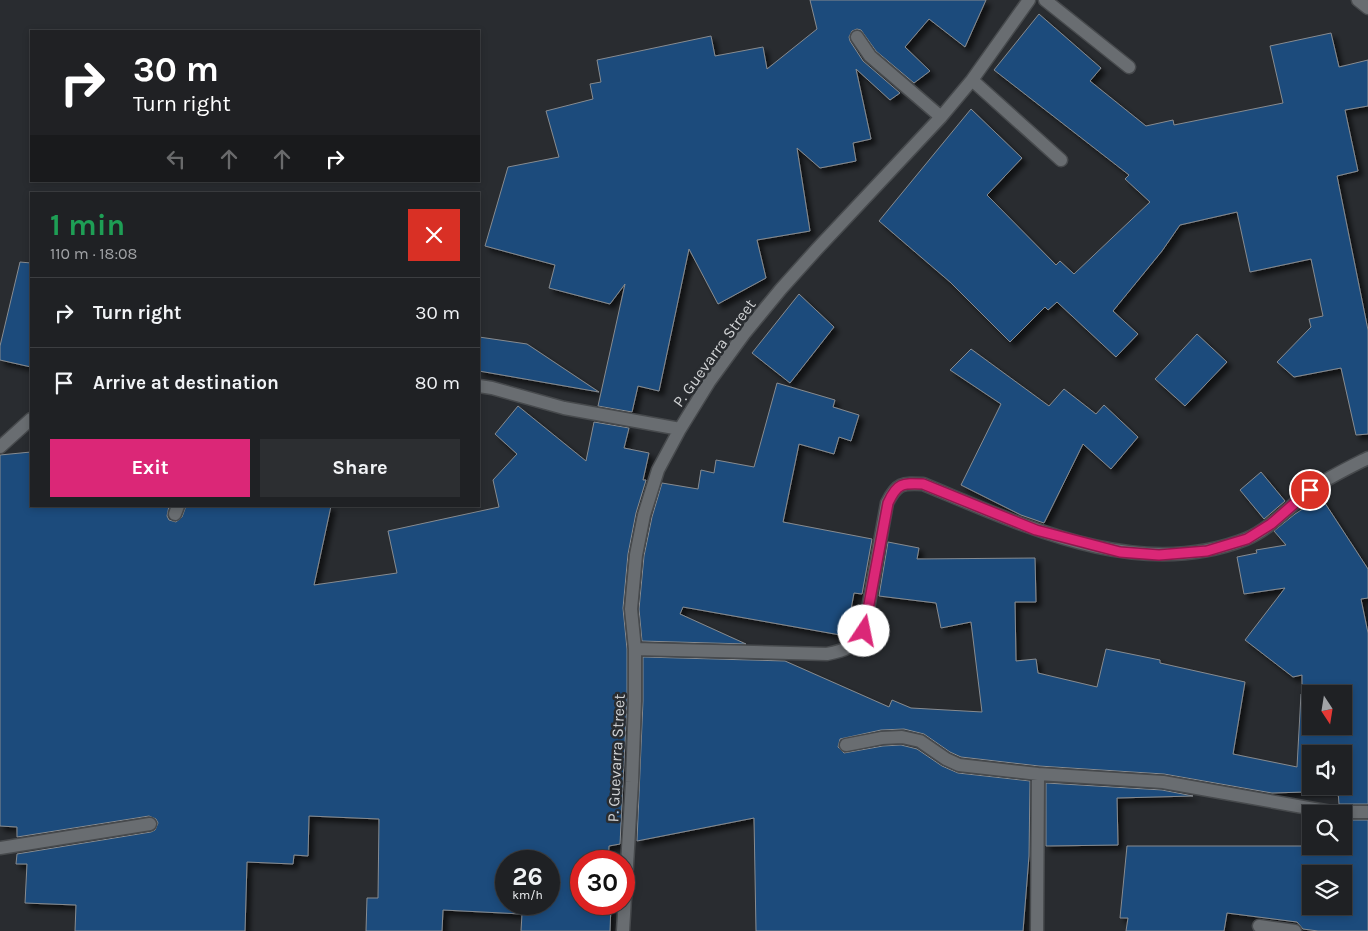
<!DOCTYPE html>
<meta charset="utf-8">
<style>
:root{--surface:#1f2124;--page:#2c2e31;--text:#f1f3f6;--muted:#a1a3a6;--line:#3c3e41;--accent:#db2777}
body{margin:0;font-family:Karla,sans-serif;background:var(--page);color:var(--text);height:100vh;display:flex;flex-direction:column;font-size:19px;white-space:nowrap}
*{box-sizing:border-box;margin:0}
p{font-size:16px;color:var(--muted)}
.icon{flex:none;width:28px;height:28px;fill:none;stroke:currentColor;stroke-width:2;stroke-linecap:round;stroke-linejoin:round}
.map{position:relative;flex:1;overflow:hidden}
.drawer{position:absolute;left:30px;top:192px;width:450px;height:315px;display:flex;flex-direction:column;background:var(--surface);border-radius:0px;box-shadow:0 2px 8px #0003,0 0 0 1px var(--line)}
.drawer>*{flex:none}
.guide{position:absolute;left:30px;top:30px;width:450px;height:152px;border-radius:0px;box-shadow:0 2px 8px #0003,0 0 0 1px var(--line);background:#202124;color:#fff;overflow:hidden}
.needle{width:32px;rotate:168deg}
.tools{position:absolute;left:1302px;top:685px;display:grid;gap:10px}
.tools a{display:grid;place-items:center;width:50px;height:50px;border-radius:0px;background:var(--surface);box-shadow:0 2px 8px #0003,0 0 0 1px var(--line);font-size:25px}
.speed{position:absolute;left:495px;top:850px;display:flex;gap:10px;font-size:25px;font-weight:700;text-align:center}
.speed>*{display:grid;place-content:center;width:65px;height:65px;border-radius:50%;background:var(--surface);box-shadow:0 2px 8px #0003,0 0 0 1px var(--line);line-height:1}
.speed small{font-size:12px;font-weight:400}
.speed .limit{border:8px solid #d22;background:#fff;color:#111}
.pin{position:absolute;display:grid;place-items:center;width:42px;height:42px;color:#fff;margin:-21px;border:2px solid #fff;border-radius:50%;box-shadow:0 1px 5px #0007}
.me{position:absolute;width:55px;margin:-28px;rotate:11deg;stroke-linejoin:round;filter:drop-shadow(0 0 4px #0008)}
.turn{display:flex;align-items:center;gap:18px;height:105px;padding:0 20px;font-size:22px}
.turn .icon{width:65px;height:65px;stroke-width:2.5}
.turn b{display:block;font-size:35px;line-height:42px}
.lanes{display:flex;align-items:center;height:48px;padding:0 20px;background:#0003;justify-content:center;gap:25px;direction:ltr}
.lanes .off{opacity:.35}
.round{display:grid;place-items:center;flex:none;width:52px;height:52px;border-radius:0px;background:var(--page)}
.overview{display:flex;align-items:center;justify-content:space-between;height:85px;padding:0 20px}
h1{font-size:30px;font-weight:700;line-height:38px;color:#1e9e55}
.primary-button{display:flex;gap:10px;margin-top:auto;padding:10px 20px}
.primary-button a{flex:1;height:58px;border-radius:0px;background:var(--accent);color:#fff;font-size:20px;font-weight:700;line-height:58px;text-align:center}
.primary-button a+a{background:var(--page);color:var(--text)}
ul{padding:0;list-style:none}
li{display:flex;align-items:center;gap:15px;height:70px;padding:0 20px;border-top:1px solid var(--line)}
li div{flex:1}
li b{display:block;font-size:19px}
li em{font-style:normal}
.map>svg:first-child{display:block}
.building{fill:#1b4b7b;stroke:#878b90;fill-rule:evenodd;filter:url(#shadow)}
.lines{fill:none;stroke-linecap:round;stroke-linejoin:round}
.minor-casing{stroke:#474a4d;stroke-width:15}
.minor{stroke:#696d71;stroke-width:12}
.route-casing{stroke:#8e194d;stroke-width:12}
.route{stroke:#db2777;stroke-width:9}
.labels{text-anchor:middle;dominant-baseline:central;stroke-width:5;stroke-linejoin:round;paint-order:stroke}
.street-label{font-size:16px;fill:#d0d2d4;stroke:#292c30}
</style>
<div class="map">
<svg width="1368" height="931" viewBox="0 0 1368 931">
<defs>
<filter id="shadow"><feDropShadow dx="4.5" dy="4.5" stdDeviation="2.5" flood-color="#0009"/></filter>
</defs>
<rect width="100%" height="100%" fill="#292c30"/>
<path class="building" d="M810 0H986L965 47 929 19 905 47 930 71 914 83 876 51 861 30 857 29 852 31 849 37 850 41 863 61 900 93 890 100 856 69 871 139 853 143 856 161 820 168 797 148 810 231 757 240 766 278 718 304 689 249 659 391 638 386 632 412 598 406 625 284 610 304 549 288 555 265 485 246 508 167 559 157 546 111 593 99 590 84 601 82 597 60 711 36 715 56 763 47 767 69 817 29Z
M1039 14 1101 68 1090 81 1146 126 1173 120 1174 125 1283 103 1270 46 1331 33 1339 67 1368 60V106L1345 110 1358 171 1337 176 1368 330V434L1356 435 1341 368 1294 377 1277 362 1311 327 1309 319 1323 316 1311 259 1250 272 1237 212 1180 225 1162 251 1113 311 1138 334 1116 357 1057 302 1048 310 1045 307 1010 342 950 282 879 221 971 109 1022 158 987 195 1056 265 1060 261 1074 274 1150 202 1125 179 1129 175 994 70Z
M20 262 31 263V367L0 360V346Z
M799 294 834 327 790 383 752 353Z
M1197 334 1227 362 1185 406 1155 379Z
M479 337 527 344 599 392 479 371Z
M971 349 1049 406 1064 389 1096 414 1104 405 1138 437 1111 469 1083 444 1044 523 1021 515 961 485 1001 404 950 370Z
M777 383 835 400 833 407 859 415 851 441 839 437 834 454 799 444 783 522 872 539 862 594 854 593 846 636 683 607 680 614 746 644 642 641 639 609 644 556 652 517 662 483 698 489 701 470 714 473 716 460 754 467Z
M518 406 586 461 594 422 629 428 624 448 649 453 643 480H646L636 513 628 554 623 608 627 649V701L620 844 609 846 608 861H581V904H611L610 931H521L522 914 443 910 442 931H366L367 898H378L379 819 309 816 308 856 294 855 293 864 247 862 245 931H75L76 905 25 903 27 864H16L17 854 151 832 155 830 158 823 156 819 149 816 17 837V827L0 826V455L31 452V506H169L167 516 169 520 176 522 182 517 186 506H331L314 585 397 573 388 531 499 507 493 480 517 454 495 434ZM506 861H549V904H506Z
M1261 472 1285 501 1264 519 1240 490Z
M1321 497 1368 569V598L1361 599 1368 633V804H1339L1338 791 1272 793 1164 774 1039 766 961 757 950 752 924 734 904 729 881 730 840 739 838 747 844 753 883 746 901 745 917 749 942 766 958 773 1030 781 1029 856 1023 931H756L754 818 637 841 643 701V657L785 661 889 707 892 700 911 708 982 712 971 622 941 628 936 603 879 596 888 542 919 548 917 559 1035 558 1036 602H1015L1016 661 1036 659 1038 673 1097 687 1106 649 1160 660V663L1245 682 1233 754 1297 767 1301 694 1311 696V726H1344V694H1314L1302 684V675L1293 677 1245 640 1285 588 1244 594 1237 557 1257 553 1256 550 1286 545 1274 531 1295 514ZM1311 754H1344V786H1311Z
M1046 783 1162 790 1193 796 1117 798 1118 845 1046 846Z
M1344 820H1368V931H1318L1303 929 1297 922 1227 913 1224 931H1126L1128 918H1120L1127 846H1344ZM1311 874H1344V906H1311Z"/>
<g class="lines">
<defs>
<path id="minor" d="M1045 0 1129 67
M1358 0 1368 8
M857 37 870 56 941 117
M972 80 1061 160
M479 386 492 388 564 408 680 429
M0 447 31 419
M175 514 178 506
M635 649 827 654C847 650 851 648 864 631L887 503C897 483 902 483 923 484 1023 525 1137 582 1246 539 1270 529 1289 507 1309 491 1327 478 1348 468 1368 458
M846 745 882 738 902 737 920 741 946 759 959 765 1038 774 1163 782 1331 812H1368
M0 848 150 824
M1259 926 1295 931
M623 931 632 782 635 701V649L631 609 636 555 644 515 658 470 680 429 709 382 744 334 781 289 817 249 941 117 972 80 1029 0
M1037 931 1038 774"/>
</defs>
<use href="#minor" class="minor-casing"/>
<use href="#minor" class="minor"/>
</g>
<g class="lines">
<defs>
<path id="route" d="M864 631 888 503C897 483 902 483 923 484L1036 530 1120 552 1159 555 1207 551 1247 539 1271 524 1310 490"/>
</defs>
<use href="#route" class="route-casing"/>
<use href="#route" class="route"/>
</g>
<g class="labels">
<g class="street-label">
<text transform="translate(714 353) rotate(-54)">P. Guevarra Street</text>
<text transform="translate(616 758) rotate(-87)">P. Guevarra Street</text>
</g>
</g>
</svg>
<div class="tools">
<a><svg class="needle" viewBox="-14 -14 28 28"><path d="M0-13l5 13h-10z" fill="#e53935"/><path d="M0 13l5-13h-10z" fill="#a1a3a6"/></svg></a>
<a><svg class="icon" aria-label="sound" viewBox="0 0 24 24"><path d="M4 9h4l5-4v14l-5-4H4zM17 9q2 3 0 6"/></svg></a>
<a><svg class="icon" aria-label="search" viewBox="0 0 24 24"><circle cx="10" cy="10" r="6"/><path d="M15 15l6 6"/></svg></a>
<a><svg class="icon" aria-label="layers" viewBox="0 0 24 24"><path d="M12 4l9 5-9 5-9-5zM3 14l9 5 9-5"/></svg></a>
</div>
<div class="speed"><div>26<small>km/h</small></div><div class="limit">30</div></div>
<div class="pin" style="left:1310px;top:490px;background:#d93025"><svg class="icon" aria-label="arrive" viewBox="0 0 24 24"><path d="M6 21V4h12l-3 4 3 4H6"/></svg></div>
<svg class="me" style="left:864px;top:631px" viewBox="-20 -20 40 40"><circle r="19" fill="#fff"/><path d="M0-13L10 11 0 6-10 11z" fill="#db2777"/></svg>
<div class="guide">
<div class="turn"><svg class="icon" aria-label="right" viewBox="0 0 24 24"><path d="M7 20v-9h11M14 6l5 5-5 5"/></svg><div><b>30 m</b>Turn right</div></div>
<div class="lanes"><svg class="icon off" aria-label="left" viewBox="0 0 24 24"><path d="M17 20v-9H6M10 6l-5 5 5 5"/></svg><svg class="icon off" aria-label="ahead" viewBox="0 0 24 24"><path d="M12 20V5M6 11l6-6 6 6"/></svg><svg class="icon off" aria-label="ahead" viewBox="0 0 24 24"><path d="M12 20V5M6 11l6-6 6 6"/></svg><svg class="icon" aria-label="right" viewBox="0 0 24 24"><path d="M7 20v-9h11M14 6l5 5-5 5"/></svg></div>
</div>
<section class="drawer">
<div class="overview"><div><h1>1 min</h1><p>110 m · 18:08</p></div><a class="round" style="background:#d93025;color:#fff"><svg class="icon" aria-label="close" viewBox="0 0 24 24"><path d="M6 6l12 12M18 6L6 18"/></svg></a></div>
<ul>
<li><svg class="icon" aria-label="right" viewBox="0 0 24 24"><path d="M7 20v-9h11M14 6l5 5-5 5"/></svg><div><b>Turn right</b></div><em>30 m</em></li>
<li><svg class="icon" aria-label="arrive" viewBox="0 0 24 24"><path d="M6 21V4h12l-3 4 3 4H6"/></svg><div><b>Arrive at destination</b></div><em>80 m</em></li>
</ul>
<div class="primary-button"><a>Exit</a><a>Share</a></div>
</section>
</div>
